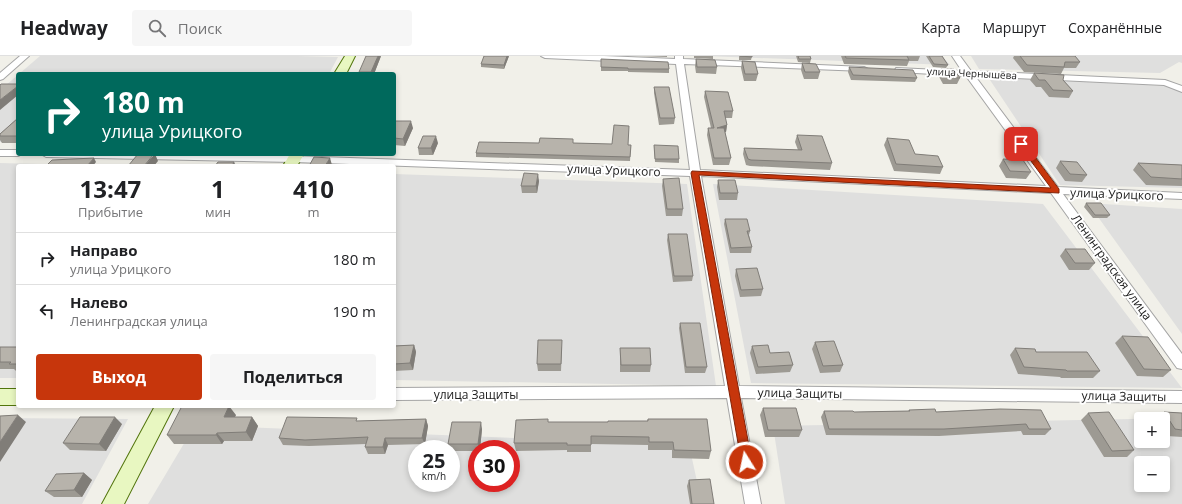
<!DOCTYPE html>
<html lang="ru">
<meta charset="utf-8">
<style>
:root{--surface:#fff;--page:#f6f6f6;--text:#202124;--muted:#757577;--line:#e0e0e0;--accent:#c7360c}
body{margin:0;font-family:"Open Sans",sans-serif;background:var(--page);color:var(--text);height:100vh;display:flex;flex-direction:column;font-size:15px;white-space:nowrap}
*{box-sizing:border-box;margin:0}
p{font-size:13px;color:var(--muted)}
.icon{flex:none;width:22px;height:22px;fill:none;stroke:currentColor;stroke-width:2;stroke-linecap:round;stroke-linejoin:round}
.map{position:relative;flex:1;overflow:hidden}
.drawer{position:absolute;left:16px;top:108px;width:380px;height:244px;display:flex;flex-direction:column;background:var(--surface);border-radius:4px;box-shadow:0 2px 6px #0003}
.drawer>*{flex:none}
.banner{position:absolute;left:16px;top:16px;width:380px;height:84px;border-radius:4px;box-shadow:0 2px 6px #0003;background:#00695c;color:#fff;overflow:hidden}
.controls{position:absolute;left:1134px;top:356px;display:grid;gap:8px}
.controls a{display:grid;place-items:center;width:36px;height:36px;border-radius:4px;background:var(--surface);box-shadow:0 2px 6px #0003;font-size:20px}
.speed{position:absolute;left:408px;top:384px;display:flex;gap:8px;font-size:20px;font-weight:700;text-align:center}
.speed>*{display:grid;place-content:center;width:52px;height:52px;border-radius:50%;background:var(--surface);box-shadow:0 2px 6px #0003;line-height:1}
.speed small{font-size:10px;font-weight:400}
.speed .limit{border:6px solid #d22;background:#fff;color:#111}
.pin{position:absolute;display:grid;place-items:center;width:34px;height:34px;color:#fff;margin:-17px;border-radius:8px;box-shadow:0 2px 6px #0006}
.me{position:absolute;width:44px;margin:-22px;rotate:350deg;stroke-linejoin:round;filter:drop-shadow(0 0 3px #0008)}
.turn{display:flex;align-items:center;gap:14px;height:84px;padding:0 20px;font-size:18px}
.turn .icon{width:52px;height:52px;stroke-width:2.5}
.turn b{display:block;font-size:28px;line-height:34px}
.eta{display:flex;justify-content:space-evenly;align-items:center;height:68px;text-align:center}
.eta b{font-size:24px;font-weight:700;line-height:28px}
.action{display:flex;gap:8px;margin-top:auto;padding:8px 20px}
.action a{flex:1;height:46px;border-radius:4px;background:var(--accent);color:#fff;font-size:16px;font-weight:700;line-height:46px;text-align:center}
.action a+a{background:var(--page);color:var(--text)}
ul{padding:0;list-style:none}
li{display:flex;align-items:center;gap:12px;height:52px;padding:0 20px;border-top:1px solid var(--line)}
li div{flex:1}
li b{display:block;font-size:15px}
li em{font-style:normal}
header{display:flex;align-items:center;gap:24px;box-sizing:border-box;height:56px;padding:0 20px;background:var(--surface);border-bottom:1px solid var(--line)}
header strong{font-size:19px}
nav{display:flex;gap:22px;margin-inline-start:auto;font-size:14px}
.search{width:280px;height:36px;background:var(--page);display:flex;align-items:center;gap:10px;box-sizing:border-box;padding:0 14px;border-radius:4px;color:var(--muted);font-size:15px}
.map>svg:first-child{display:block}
.residential{fill:#dfdfde;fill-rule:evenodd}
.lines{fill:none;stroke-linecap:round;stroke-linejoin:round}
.street-casing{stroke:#a5a5a5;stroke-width:2}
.secondary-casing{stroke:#52750c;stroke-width:2}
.street{fill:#fff;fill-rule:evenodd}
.secondary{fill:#e8f7c1;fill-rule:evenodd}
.wall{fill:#9d9a93}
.shaded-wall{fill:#807d78}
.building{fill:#b7b3ab;stroke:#807d78}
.route{fill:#c7360c;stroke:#812308}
.labels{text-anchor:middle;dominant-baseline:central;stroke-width:4;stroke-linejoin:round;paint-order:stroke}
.far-street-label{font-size:10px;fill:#212121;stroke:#fff}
.street-label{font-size:12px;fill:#212121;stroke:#fff}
</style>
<header>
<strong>Headway</strong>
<div class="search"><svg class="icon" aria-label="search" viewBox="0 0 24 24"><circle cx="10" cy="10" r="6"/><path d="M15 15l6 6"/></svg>Поиск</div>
<nav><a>Карта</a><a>Маршрут</a><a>Сохранённые</a></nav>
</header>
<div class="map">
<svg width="1182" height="448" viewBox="0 0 1182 448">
<rect width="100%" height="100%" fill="#f1f0e9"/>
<path class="residential" d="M40 0H298L338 1 329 18H19Z
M705 0H942L950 9Z
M971 0H1182V7L1179 6 1160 17 979 13Z
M18 19V87L0 86V34Z
M988 21 1168 30 1182 35V132L1060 129Z
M0 107 115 110H18V322H0Z
M394 118 687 128 716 330 394 324Z
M713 128 1043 148 1182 332 751 327Z
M1088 147 1182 153V278Z
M0 362 128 363 82 448H0Z
M1182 362V448H785L773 370ZM1141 363H1163V385H1141ZM1141 407H1163V429H1141Z
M195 369 689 389 702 448H148ZM417 393H451V427H417ZM477 393H511V427H477Z"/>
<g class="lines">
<defs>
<path id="street" d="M20 0H29L3 23 0 24V17Z
M541 0H604L675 3V0H683V3L864 11 868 13 864 15 684 8 700 114 1046 130 966 20 899 16 895 14 896 12 962 15 952 0H960L971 15 1165 24 1182 30V36L1164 29 975 20 1058 131 1182 137V143L1063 138 1182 298V313L1177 312 1051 137 701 120 739 330 1182 335V347L741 342 761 448H745L727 342 394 344V332L725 330 690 120 294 106 46 101 41 98H192L294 100 690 114 676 8 545 2Z
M0 94H18V98H22L18 100H0Z"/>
<path id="secondary" d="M345 0H355L346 18H334Z
M290 98H304L297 110H283Z
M0 333H18V349H0Z
M155 350H174L124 448H102Z"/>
</defs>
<use href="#street" class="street-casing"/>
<use href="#secondary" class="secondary-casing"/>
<use href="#street" class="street"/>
<use href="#secondary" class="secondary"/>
</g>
<path class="wall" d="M381 0 374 18H359V16Z
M509 0 504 13 481 11V8Z
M638 0H667V1Z
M694 0H713V3L694 2Z
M739 0H752L751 4H739Z
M796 0H810L811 3 810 7 798 6Z
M841 0H920L918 5H909L907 10 844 8Z
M926 0H942L948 9 946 12 933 11Z
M1014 0H1075L1080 6 1076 12H1064L1061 18 1024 16 1013 2Z
M601 3 669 13V17L628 16V15H601Z
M696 3 717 11 716 18 696 17 695 10Z
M742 5 758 18 756 25H744L741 12Z
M802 7 820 16 818 23H804L801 14Z
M849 11 917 22 915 26 851 24 848 16Z
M941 13 960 22 957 28H943L938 19Z
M1034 17 1063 24 1073 35 1069 42 1049 41 1041 31H1036L1030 24Z
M654 31 675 62 674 68 659 69 654 37Z
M705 35 733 55 732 62H725L727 69 726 76H725L731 102 729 109H713L707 79 708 72H711L704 41Z
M18 62V87H2L0 84V78Z
M394 66 413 72 405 90 394 89Z
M797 79 832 107 830 114 750 110 746 109 743 98 744 92 798 94 795 86Z
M887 82 915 98 943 111 940 118 894 115 884 89Z
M573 83V87L631 89 630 105 476 101V97Z
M438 87 433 99H419L418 92Z
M654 89 679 103V107L655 106Z
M321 98H338L337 100 322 99Z
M1003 103 1031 116 1026 123 1006 122 999 110Z
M1060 105 1087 119 1082 126 1065 125 1056 112Z
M1138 107 1182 109V130L1146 129 1133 114Z
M663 123 683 153 682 160H666L662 130Z
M718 124 738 137 737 144H719L717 131Z
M539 125 537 137H522L521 130Z
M1086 147 1110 159 1107 162H1093L1084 151Z
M725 163 750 175 749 179 752 191 751 197H730L724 168Z
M668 178 693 220 692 225 673 226 667 184Z
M1065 193 1095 207 1089 214H1069L1060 200Z
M736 213 763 233 761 240 740 241 735 220Z
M680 267 707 311 705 317H685L679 272Z
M1122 280 1171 314 1163 321 1137 320 1115 287Z
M815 286 843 309 840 316 820 317 812 293Z
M414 289 416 296 413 314 394 315V290Z
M752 290 770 297 793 309 790 316 756 318 750 297Z
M0 291H18V315H16L14 313H0Z
M562 291 561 315H538L537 308Z
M620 292 651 309 650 316H620Z
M1015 292 1036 296 1100 315 1093 322H1061L1060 321 1018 318 1010 299Z
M763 352 802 374 799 381H765L760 359Z
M1000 353 1051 373 1045 379H1023L1021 375 939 380 826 379 821 361 824 355 854 356 908 355 909 354 936 356Z
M1164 356 1182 357V381L1167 380 1163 374V363H1156Z
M1088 357 1134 394 1127 401H1104L1081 364Z
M236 359 234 361H252L258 370 252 385H224L222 388H174L167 379Z
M426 363 428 370 425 388 388 389 385 398H368L365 391 366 388 309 390 283 389 279 382 358 365Z
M648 363 711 395 709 403 672 402V394H648V389L591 388V396H567V394L516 395 514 387 548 366H608L647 365Z
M122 368 106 395 70 394 63 387Z
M482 373 480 393H477V395H451V393H449L448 388Z
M84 417 92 424 82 441H54L45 435Z
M689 424 714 448H690L687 430Z"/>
<path class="shaded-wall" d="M378 0H381L374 18H371V16Z
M507 0H509L504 13V9Z
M18 30V39L0 54V44Z
M411 65 413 72 405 90 403 83Z
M727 69 726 76 716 79 717 72Z
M436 80 438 87 433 99 431 92Z
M155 98 158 105 154 110H144Z
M94 102 96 106 93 110H87Z
M330 102 332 109V110H325Z
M234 106 236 110H232Z
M538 118 539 125 537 137 536 130Z
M414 289 416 296 413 314 410 307Z
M229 350 236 359 231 370 224 361Z
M18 359 26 366 0 406V386Z
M115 361 122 368 106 395 99 388Z
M252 361 258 370 252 385 246 376Z
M426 363 428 370 425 388 422 382Z
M481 366 482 373 480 393H479L478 388Z
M217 377 224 385 222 388 216 379Z
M385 382 388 389 385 398 383 391Z
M84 417 92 424 82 441 74 434Z"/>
<path class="building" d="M366 0H378L371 16H359Z
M484 0H507L504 9 481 8Z
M740 0H752V1Z
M798 0H810L811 3H799Z
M845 0H907L909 4 846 2Z
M929 0H942L948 9 934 8Z
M1020 0H1075L1080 6H1065L1064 11 1027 9Z
M601 3 668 6 669 13H628V12L601 11Z
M696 3 715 4 717 11H697Z
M742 5 755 6 758 18H745Z
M802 7 816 8 820 16H805Z
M849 11 913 14 917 22 853 19Z
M941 13H954L960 22 946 21Z
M1034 17 1064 19 1063 24 1073 35 1053 34 1045 24H1039Z
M1 28H18V30L0 44V29Z
M654 31H669L675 62H660Z
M705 35 728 36 733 55H724L727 69 717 72H724L731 102H714L708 72H714Z
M18 62V80H0V78Z
M395 65H411L403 83 394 82V66Z
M614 69 629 70 628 89H631L630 101 476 97 479 86 539 87 540 82 573 83V87L612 88Z
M797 79 822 80 832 107 751 104 748 103 744 92 802 94Z
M423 80H436L431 92H418Z
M887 82 909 84 915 98 938 100 943 111 896 108Z
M654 89 678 90 679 103H655Z
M138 98H154L144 110H128Z
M314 101 330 102 325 110H309Z
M94 102 87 110H46L52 104Z
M1003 103 1023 104 1031 116 1010 115Z
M1060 105 1077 106 1087 119 1070 118Z
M218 106H234L232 110H215Z
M1138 107 1182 109V123L1151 121Z
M524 117 538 118 536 130H521Z
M679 122 683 153H667L663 123Z
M718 124H735L738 137H720Z
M1086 147H1101L1110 159H1095Z
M725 163H747L750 175H747L752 191 731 192Z
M668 178H687L693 220H674Z
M1065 193H1085L1095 207H1075Z
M757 212 763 233 741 234 736 213Z
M680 267H700L707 311H686Z
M1122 280 1148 281 1171 314 1144 313Z
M538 284H562L561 308H537Z
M834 285 843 309 823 310 815 286Z
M414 289 410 307 394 308V290Z
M768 289 770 297 789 296 793 309 758 311 752 290Z
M0 291H18V308H9L11 306H0Z
M620 292H650L651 309H621Z
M1015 292 1035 293 1036 296H1087L1100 315H1067L1066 314 1024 311Z
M182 350H229L224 361H252L246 376 217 377 216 379H167Z
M763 352H796L802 374H768Z
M935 353 936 356 1000 353 1041 354 1051 373H1029L1026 368 944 373H829L824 355H853L854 356 910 355 909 354Z
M1109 356 1134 394 1112 395 1088 357Z
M1164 356 1182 357V374L1175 373Z
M18 359 0 386V360Z
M80 361H115L99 388 63 387Z
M287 361 357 362 356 365 426 363 422 382H385L383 391H365L368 381 305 384 279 382Z
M548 363V366H608V365H648V363H707L711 395 674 394 673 386H649V381L591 380V389H567V387H514L516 364Z
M452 366H481L478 388H448Z
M84 417 74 434 45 435 56 418Z
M710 423 714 448H692L689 424Z"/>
<path class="route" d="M1019 86H1024L1059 133V137L699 119 752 406 750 410 746 411 742 410 691 117 692 115 1051 132 1019 89Z"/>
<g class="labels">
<g class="far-street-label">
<text transform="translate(972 17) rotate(3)">улица Чернышёва</text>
</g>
<g class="street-label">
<text transform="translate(614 114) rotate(2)">улица Урицкого</text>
<text transform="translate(1117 138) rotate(2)">улица Урицкого</text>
<text transform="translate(1112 211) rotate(54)">Ленинградская улица</text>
<text transform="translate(800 337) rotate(1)">улица Защиты</text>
<text x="476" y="338">улица Защиты</text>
<text transform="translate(1124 340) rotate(1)">улица Защиты</text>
</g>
</g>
</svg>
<div class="controls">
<a>+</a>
<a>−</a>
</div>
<div class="speed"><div>25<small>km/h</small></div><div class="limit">30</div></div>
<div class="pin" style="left:1021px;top:88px;background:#d93025"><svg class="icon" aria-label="arrive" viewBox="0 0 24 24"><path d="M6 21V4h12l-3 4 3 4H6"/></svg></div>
<svg class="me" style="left:746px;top:406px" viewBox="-20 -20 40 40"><circle r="17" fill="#c7360c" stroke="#fff" stroke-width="3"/><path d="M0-11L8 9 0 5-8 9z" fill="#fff"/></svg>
<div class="banner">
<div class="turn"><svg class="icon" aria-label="right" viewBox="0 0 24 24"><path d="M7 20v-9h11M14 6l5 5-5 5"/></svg><div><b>180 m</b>улица Урицкого</div></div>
</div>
<section class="drawer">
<div class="eta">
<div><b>13:47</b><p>Прибытие</p></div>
<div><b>1</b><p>мин</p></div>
<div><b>410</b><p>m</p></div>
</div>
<ul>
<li><svg class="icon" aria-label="right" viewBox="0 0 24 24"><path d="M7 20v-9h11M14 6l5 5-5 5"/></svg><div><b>Направо</b><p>улица Урицкого</p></div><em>180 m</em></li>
<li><svg class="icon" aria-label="left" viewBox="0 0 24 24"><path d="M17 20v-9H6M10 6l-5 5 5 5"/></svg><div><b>Налево</b><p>Ленинградская улица</p></div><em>190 m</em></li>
</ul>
<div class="action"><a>Выход</a><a>Поделиться</a></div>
</section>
</div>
